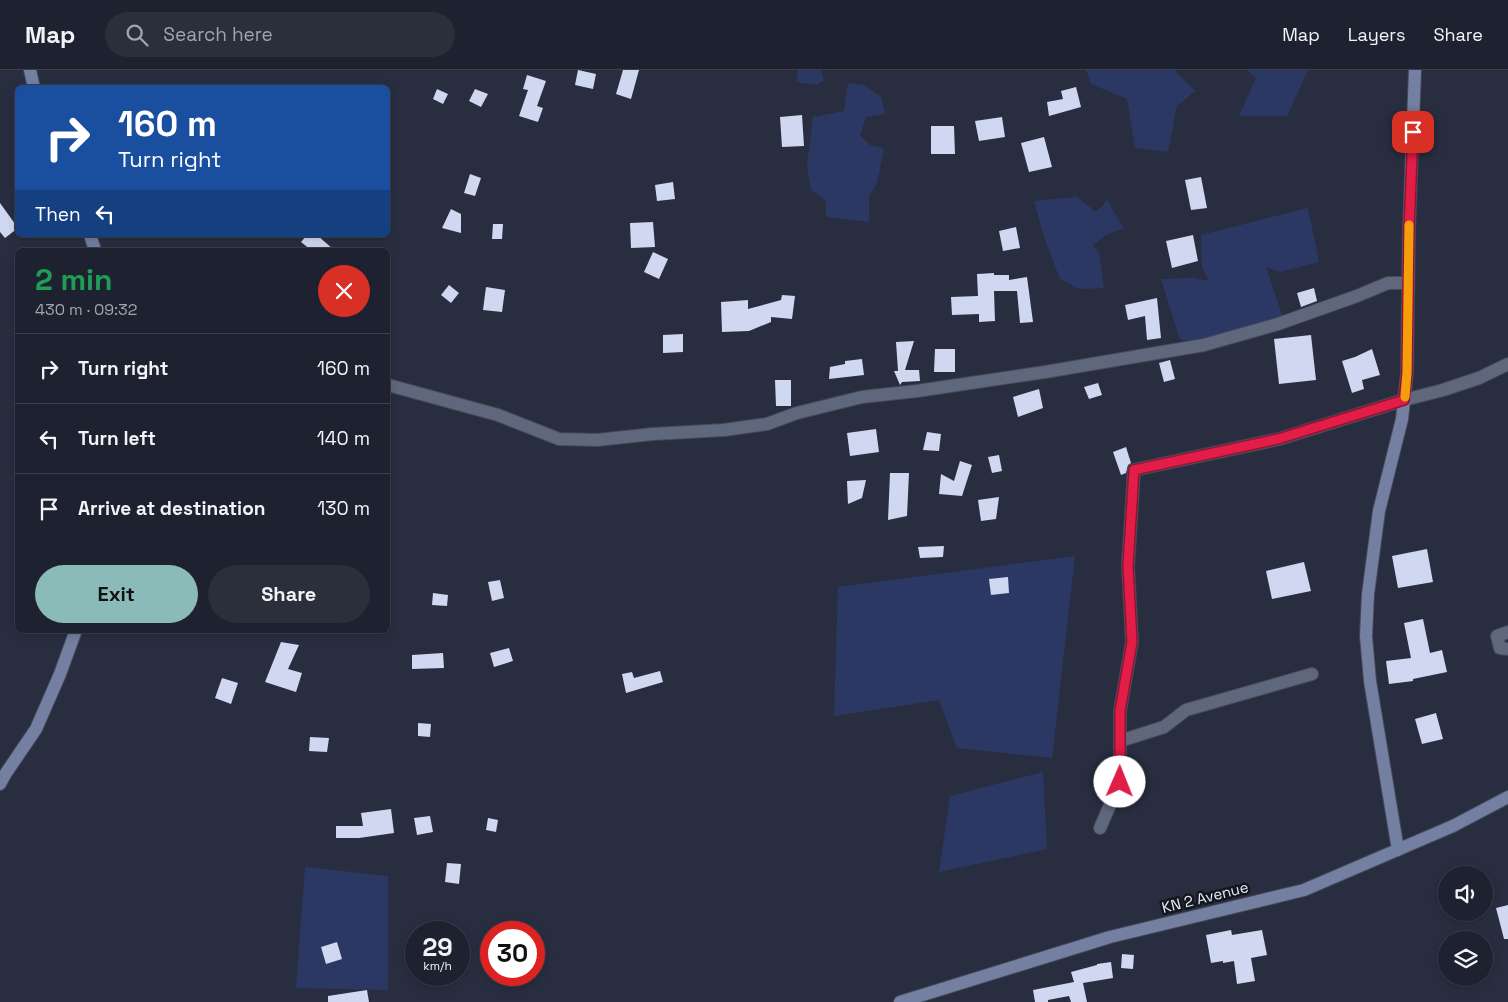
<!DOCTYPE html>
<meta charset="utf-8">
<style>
:root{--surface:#1e2230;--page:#2b2f3c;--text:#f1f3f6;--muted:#a1a4ab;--line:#3c3f4c;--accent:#8bbbb9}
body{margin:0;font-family:"Space Grotesk",sans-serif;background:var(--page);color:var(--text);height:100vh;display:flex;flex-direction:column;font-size:19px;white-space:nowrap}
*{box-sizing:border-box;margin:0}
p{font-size:16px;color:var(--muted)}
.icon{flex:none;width:28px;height:28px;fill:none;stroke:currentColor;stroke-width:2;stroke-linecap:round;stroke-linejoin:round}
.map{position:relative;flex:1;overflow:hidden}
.panel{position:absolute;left:15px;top:178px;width:375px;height:385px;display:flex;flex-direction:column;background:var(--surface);border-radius:8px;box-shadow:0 2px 8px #0003,0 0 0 1px var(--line)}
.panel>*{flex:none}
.guide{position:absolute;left:15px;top:15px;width:375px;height:152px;border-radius:8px;box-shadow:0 2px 8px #0003,0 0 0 1px var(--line);background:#1a4fa0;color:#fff;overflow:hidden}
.fabs{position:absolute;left:1438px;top:796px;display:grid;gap:10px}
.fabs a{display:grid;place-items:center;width:55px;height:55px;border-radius:50%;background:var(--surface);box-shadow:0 2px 8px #0003,0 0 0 1px var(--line);font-size:25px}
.speed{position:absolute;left:405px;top:851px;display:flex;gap:10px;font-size:25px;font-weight:700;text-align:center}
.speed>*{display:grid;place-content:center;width:65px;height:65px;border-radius:50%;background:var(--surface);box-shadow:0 2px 8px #0003,0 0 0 1px var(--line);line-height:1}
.speed small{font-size:12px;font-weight:400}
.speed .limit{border:8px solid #d22;background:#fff;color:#111}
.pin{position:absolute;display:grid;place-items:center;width:42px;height:42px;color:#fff;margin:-21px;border-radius:10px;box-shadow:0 2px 8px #0006}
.me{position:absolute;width:55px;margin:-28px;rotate:1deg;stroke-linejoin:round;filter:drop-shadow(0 0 4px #0008)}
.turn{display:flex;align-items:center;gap:18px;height:105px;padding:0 20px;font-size:22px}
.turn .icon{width:65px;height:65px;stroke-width:2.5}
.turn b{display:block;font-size:35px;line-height:42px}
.then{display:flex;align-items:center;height:48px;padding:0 20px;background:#0003;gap:10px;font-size:19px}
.round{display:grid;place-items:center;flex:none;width:52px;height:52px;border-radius:26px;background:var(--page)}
.summary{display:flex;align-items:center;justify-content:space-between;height:85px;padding:0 20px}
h1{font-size:30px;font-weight:700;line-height:38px;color:#1e9e55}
.button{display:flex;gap:10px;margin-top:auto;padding:10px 20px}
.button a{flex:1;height:58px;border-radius:30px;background:var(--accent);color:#111;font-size:20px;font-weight:700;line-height:58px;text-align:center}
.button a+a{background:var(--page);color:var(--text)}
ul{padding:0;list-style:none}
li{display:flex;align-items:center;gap:15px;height:70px;padding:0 20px;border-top:1px solid var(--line)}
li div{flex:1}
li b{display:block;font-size:19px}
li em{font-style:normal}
header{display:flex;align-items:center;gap:30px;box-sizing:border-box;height:70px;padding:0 25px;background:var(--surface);border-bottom:1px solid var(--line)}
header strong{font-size:24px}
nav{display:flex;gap:28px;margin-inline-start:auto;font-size:18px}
.search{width:350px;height:45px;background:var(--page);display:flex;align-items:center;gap:12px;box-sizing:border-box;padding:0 18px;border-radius:28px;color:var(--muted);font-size:19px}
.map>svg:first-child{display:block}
.green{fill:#2c3864}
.building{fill:#cfd8f0}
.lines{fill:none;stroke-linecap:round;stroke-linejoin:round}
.street-casing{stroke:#454a59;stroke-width:14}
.secondary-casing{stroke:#454a59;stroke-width:14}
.street{stroke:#5f677c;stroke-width:12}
.secondary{stroke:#7480a2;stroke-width:12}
.route-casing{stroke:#92132f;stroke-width:12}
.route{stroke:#e11d48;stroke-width:9}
.slow{stroke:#f59e0b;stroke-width:9}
.labels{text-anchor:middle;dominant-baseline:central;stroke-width:5;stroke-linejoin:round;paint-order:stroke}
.street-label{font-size:15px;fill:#e9edf9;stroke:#14161f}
</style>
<header>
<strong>Map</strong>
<div class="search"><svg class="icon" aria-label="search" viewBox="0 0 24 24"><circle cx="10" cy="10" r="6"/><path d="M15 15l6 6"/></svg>Search here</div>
<nav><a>Map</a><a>Layers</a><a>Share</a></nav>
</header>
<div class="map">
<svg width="1508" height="932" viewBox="0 0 1508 932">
<rect width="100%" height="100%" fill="#282e40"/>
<path class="green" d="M798 0H821L824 10 817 15 796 12Z
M1086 0H1174L1195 21 1177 36 1168 82 1135 78 1127 29 1091 14Z
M1247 0H1308L1287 46H1239L1256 8Z
M848 13 864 15 881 27 885 44 866 47 860 66 870 75 884 78 877 113 869 127V152L826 147V131L811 120 807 96 813 47 844 41Z
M1077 127 1096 142 1108 130 1113 141 1124 158 1106 165 1093 175 1099 183 1104 218 1079 219 1060 209 1044 167 1034 131Z
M1308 138 1319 192 1280 202 1266 197 1283 248 1204 271 1180 270 1161 209 1192 208 1209 211 1202 197 1201 165Z
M1075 486 1052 688 957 678 939 630 834 646 838 517Z
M1043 702 1047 779 939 802 950 726Z
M305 797 388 806V920L296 918Z"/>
<path class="building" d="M578 0 596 4 593 19 575 15Z
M623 0H639L631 29 616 24Z
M527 5 546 11 537 36 543 38 538 52 519 46 528 20 523 19Z
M1076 17 1081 37 1049 46 1047 32 1063 29 1061 21Z
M437 19 448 24 443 34 433 29Z
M475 19 488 24 481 37 469 31Z
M802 45 804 76 782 77 780 47Z
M1002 47 1005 67 979 71 975 51Z
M931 56H954L955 84H931Z
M1044 67 1052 97 1029 102 1021 73Z
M470 104 481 108 475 126 464 123Z
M1201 107 1207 138 1191 140 1185 110Z
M673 112 675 129 657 131 655 115Z
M0 133 18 158 5 168 0 162Z
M451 139 461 144V163L442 158Z
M653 152 655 177 631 178 630 153Z
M493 154H503L502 169H492Z
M1016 157 1020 178 1003 181 999 161Z
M307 165H317L334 180H311L301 172Z
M1193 165 1198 191 1172 198 1166 171Z
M653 182 668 189 659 209 644 202Z
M994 203V205H1009V210L1027 207 1033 252 1020 253 1017 221H994L995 251 979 252V244L952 245 951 227 978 226 977 204Z
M449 215 459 223 451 233 441 225Z
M486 217 505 220 502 242 483 240Z
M1314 218 1317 231 1301 237 1297 223Z
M782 225 795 226 792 249 771 247V252L749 261 722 262 721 232 748 230V239L781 230Z
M1157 228 1161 268 1147 270 1145 246 1128 250 1125 235Z
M683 264V282L663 283V265Z
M1311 265 1316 310 1279 314 1274 269Z
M914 271 905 300H919L920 311 902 312 900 315 894 301H898L896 272Z
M935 279H955V302H934Z
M1372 279 1380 305 1362 310 1364 319 1352 323 1342 291 1355 287Z
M862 289 864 305 829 309 830 297 845 294V291Z
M1170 290 1175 309 1164 312 1159 293Z
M775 310H791V336H776Z
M1098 313 1102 325 1089 329 1084 317Z
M1039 319 1043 338 1018 347 1013 327Z
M876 359 879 382 850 386 847 363Z
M927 362 941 364 939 381 923 380Z
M1126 377 1131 393 1128 395 1126 403 1121 405 1113 382Z
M999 385 1002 401 992 403 988 387Z
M960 391 972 395 962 426 939 424 941 404 954 411Z
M890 403H909L907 446 888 450Z
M866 410 862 428 848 434 847 411Z
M999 427 996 449 981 451 978 430Z
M944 476 943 487 920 488 918 477Z
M1427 479 1433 512 1398 518 1392 486Z
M1304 492 1311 521 1272 529 1266 501Z
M1008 507 1009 523 991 525 989 509Z
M500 510 504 528 492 531 488 512Z
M433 523 448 525 447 536 432 535Z
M1423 549 1430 583 1442 580 1447 602 1413 609V611L1389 614 1386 591 1411 588 1404 553Z
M281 572 299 575 288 599 302 603 296 622 265 612Z
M509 578 513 591 494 597 490 583Z
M443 583 444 598 412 599V585Z
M660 601 663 612 626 623 622 604 632 602 634 608Z
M222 608 238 613 231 634 215 628Z
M1436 643 1443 669 1422 674 1415 649Z
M418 653 431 654 430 667 418 666Z
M310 667 329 668 327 682 309 681Z
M391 739 394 763 359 768H336V756H363L361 743Z
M430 746 433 762 417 765 414 748Z
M488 748 498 750 496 762 486 760Z
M447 793 461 794 459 814 445 812Z
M1508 835V869H1504L1496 838Z
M1231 860 1232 865 1262 860 1267 885 1251 888 1255 911 1237 914 1234 891 1223 893V891L1211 893 1206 865Z
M337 872 342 889 326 894 321 877Z
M1122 884 1134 885 1133 899 1121 898Z
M1111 892 1113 908 1083 913 1087 932H1071L1069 926 1048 930V932H1035L1033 920 1074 912 1071 902 1097 895V894Z
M367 920 369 932H328V926Z"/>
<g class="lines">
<defs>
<path id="street" d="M388 315 498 345 559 369 597 370 653 364 724 360 767 354 797 343 862 327 917 321 1045 302 1204 275 1278 254 1357 226 1388 213H1408
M1508 562 1497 566 1500 578 1508 579
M1120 671 1164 657 1186 640 1312 604
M1100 758 1120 712V641L1132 572 1128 496 1134 400 1279 369 1404 330 1443 320 1479 308 1508 294"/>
<path id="secondary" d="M30 0 34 18
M90 165 95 180
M0 714 6 703 36 659 60 604 76 560
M1398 780 1370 611 1366 566 1368 524 1379 441 1402 349 1407 303 1409 159 1415 0
M900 932 1110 867 1304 820 1453 756 1508 727"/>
</defs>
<use href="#street" class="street-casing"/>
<use href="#secondary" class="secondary-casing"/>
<use href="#street" class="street"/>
<use href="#secondary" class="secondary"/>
</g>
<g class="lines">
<defs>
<path id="route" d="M1120 712V641L1132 572 1128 496 1134 400 1278 369 1404 330 1407 303 1409 159 1413 62"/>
</defs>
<use href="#route" class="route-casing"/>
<use href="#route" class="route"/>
<path class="slow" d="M1405 327 1407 303 1409 155"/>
</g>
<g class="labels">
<g class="street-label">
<text transform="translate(1205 827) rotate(-14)">KN 2 Avenue</text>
</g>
</g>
</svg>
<div class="fabs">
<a><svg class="icon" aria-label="sound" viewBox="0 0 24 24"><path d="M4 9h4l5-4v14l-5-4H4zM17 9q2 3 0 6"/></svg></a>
<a><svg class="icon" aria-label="layers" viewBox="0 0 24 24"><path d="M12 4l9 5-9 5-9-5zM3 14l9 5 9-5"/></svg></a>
</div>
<div class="speed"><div>29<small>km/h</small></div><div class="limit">30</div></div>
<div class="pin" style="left:1413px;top:62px;background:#d93025"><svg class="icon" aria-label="arrive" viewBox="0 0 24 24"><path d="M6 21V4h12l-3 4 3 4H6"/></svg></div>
<svg class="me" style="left:1120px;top:712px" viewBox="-20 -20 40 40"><circle r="19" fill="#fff"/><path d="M0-13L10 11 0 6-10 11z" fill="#e11d48"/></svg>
<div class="guide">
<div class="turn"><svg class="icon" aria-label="right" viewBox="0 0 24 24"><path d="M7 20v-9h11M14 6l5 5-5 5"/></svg><div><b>160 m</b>Turn right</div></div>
<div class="then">Then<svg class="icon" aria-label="left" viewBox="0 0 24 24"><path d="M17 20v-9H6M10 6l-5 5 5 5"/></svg></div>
</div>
<section class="panel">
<div class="summary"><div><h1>2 min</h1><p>430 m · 09:32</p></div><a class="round" style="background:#d93025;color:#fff"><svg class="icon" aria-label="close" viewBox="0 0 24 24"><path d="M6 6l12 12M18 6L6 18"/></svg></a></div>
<ul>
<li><svg class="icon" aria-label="right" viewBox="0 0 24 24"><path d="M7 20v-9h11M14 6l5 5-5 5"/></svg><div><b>Turn right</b></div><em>160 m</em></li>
<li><svg class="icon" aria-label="left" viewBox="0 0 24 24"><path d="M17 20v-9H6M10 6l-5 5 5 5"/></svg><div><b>Turn left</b></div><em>140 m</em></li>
<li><svg class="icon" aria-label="arrive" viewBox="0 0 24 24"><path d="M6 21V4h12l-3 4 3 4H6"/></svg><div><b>Arrive at destination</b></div><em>130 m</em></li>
</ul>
<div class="button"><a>Exit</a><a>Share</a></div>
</section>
</div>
